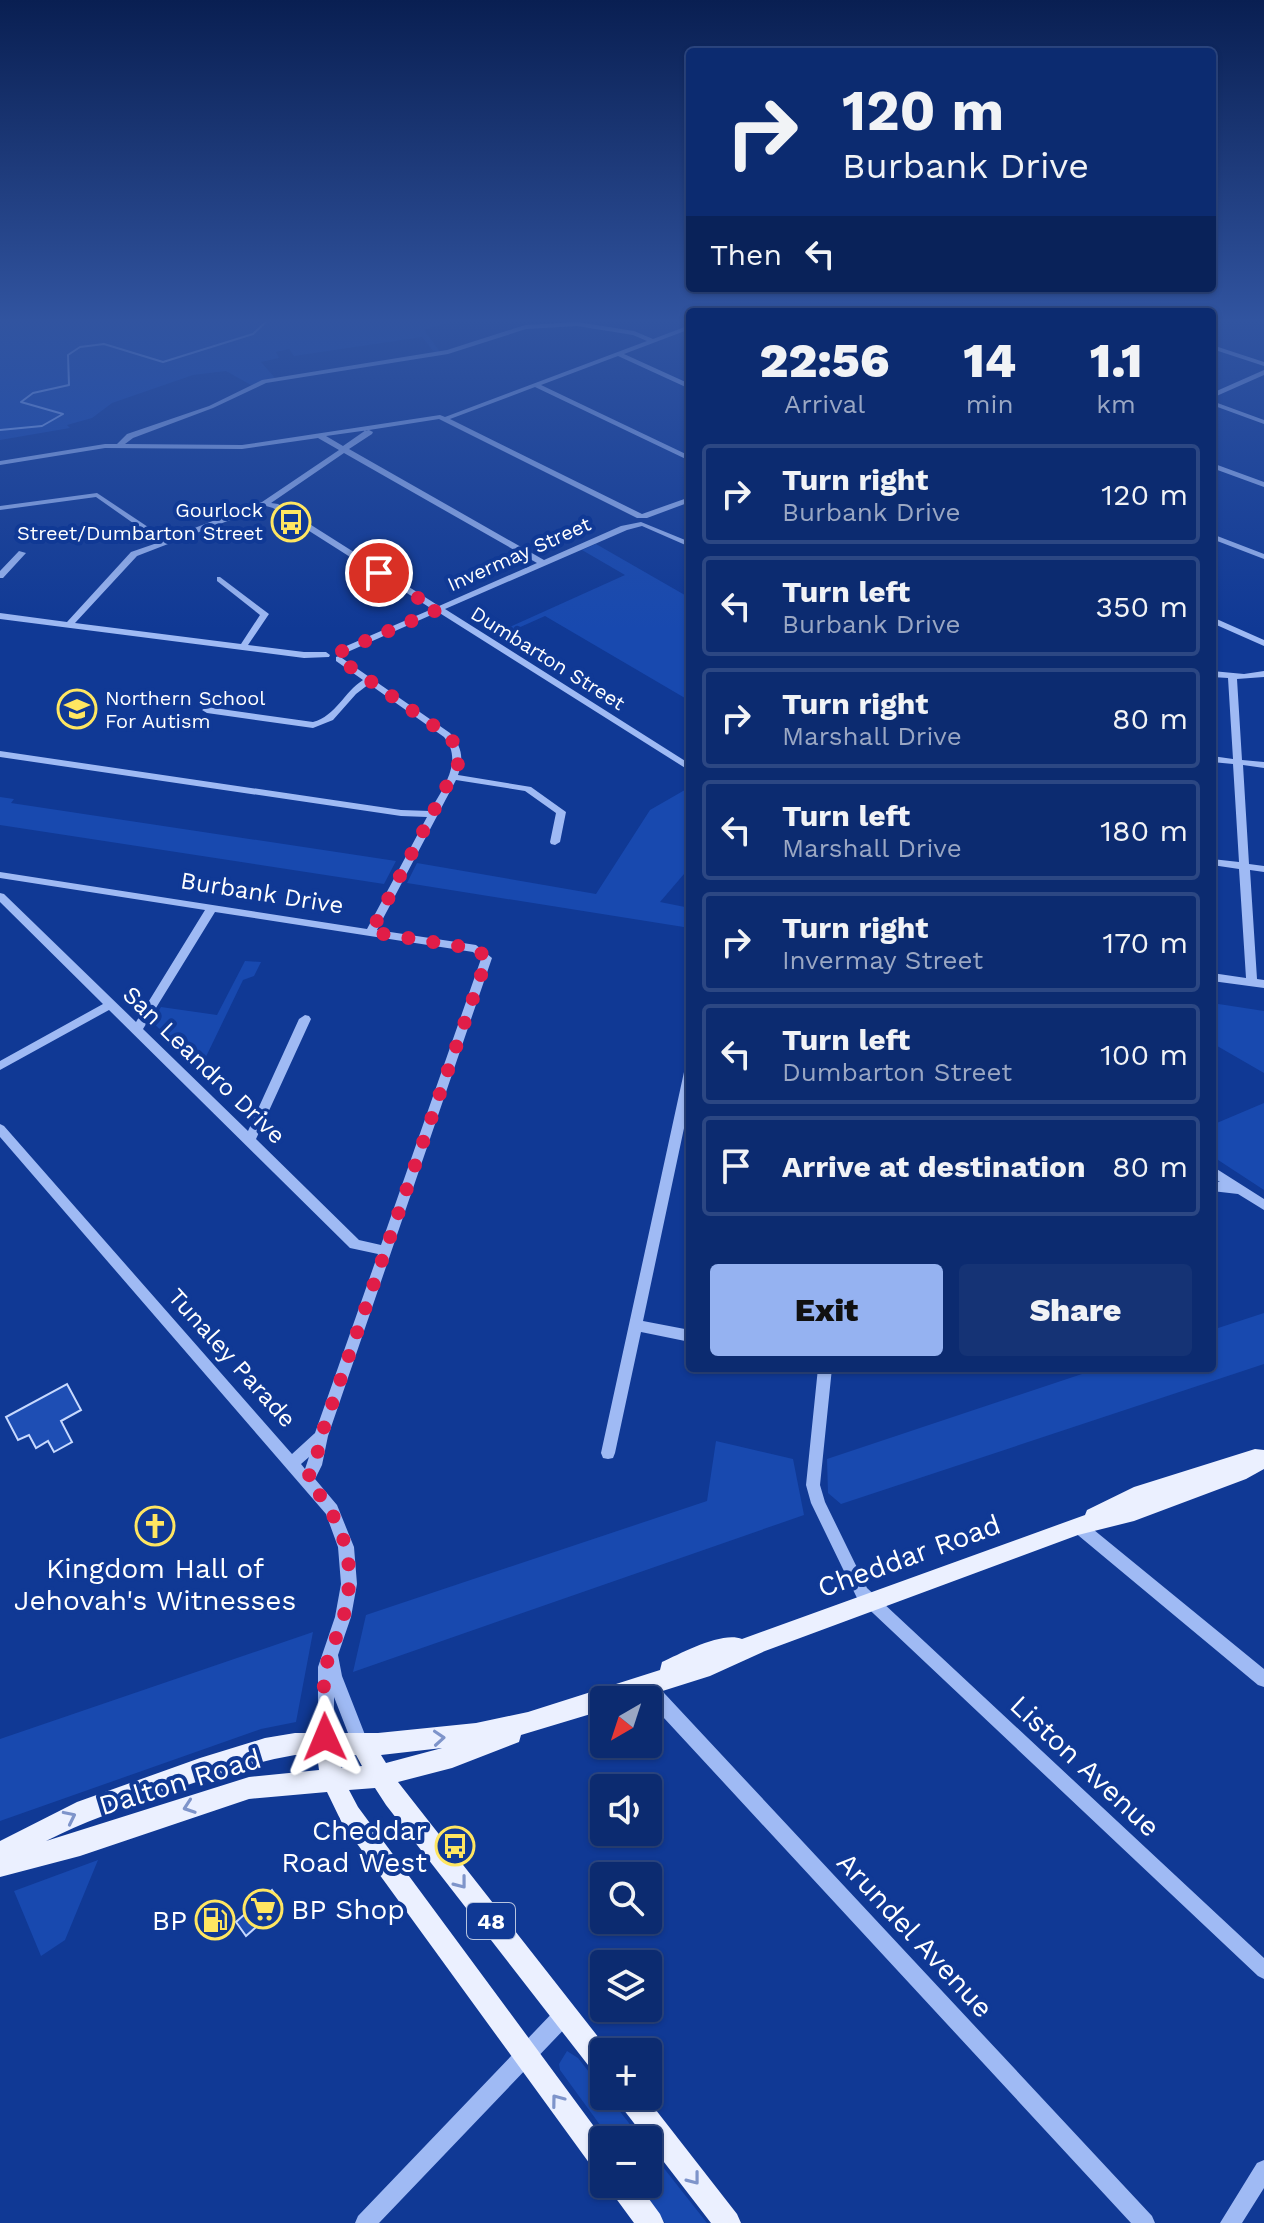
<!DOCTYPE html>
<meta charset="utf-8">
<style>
:root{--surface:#0c2b70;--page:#153375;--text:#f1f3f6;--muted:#9aa7c3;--line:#2c4783;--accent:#95b2f1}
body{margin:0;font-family:"Work Sans",sans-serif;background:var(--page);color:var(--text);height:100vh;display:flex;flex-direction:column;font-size:30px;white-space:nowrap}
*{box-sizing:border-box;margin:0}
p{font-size:26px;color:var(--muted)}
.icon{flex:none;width:44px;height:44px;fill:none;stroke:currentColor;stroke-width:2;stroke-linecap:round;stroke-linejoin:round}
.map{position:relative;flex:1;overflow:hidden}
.details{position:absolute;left:686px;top:308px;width:530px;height:1064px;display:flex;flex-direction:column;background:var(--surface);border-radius:8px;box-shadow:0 2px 6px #0004,0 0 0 2px var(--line)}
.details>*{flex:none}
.banner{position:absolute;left:686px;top:48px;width:530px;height:244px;border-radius:8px;box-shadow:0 2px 6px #0004,0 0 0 2px var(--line);background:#0c2b70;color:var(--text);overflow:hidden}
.needle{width:52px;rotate:219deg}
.tools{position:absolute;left:590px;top:1686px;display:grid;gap:16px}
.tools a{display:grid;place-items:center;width:72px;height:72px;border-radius:8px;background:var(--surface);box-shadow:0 2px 6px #0004,0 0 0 2px var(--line);font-size:40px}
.pin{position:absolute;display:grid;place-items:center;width:68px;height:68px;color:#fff;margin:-34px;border:4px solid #fff;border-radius:50%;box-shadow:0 2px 8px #0007}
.me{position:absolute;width:88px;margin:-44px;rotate:359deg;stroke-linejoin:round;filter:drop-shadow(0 0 6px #0008)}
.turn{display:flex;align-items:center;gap:28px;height:168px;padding:0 24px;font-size:36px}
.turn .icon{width:104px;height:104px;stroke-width:2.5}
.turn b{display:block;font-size:56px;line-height:68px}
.then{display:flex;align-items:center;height:76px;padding:0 24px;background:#0003;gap:16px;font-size:30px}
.eta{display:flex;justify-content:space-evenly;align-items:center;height:136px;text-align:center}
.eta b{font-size:48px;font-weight:800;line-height:56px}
.action{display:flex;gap:16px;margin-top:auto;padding:16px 24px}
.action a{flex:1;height:92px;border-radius:8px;background:var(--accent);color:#111;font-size:32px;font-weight:800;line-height:92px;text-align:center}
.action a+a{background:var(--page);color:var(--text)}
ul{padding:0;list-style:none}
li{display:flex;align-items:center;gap:24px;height:100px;margin:0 16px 12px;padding:0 8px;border:4px solid var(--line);border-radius:8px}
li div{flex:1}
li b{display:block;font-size:30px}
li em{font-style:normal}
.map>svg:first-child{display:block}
.green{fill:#1849af}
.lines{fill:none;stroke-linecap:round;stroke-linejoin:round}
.stream{stroke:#90b3f7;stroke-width:2}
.building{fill:#1e4eb4;stroke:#c7d9fe;stroke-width:2}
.minor{fill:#9fbaf4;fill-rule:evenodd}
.major{fill:#ebf0ff;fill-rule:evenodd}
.oneway{stroke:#7e94ca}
.route{stroke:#e11d48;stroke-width:14;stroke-dasharray:0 25.2}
.labels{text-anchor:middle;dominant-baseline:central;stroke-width:8;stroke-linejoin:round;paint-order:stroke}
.far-poi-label{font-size:20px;fill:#fff;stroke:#103995;text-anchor:end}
.far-street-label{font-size:20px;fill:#fff;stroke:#103995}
.shield{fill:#103995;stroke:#b7c4df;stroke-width:2}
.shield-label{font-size:22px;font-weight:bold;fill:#fff}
.street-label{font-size:24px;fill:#fff;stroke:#103995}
.near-street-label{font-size:28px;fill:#fff;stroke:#103995}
.near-poi-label{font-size:28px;fill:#fff;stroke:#103995;text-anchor:end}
</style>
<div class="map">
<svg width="1264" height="2223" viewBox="0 0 1264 2223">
<rect width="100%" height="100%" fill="#103995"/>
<path class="green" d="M0 318H462L424 330 440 352 435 353 422 337 294 356 289 349 276 352 279 358 261 362 275 378 251 385 226 371 193 375 112 403 92 418 67 425 70 428 0 440Z
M596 544 690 598V701L545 616 496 638 492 635 625 575 582 550Z
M690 787V867L660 902 690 908V928L407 883 417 863 596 894 650 810Z
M0 797 14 799 11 803 396 861 384 884 0 825Z
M245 961 261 962 254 976 243 980 201 1067 152 1022 161 1007 217 1015Z
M1212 1003 1264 1011V1073L1212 1043Z
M1264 1103V1190L1212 1156V1125Z
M1264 1313V1364L841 1504 828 1493 827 1459 1100 1368H1212V1330Z
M716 1441 793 1459 804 1515 353 1672 366 1615 707 1501Z
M313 1632 296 1722 261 1729 0 1821V1739Z
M98 1860 65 1940 41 1956 14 1891Z
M567 2051 578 2058 604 2091V2096H608L642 2140H611L560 2070 559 2064Z
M648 2148 707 2223H665L634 2184H648Z"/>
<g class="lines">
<path class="stream" d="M0 430 42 426 63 414 21 402 33 393 69 385 68 355 80 347 104 344 163 362 253 334 270 318"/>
</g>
<path class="building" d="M67 1384 81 1410 61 1421 72 1442 54 1452 48 1441 36 1448 29 1435 18 1440 6 1417Z
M272 1890 282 1904 246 1936 236 1922Z"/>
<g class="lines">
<path class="minor" d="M685 318H690V321Z
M577 322 634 331 653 339 690 325V329L624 354 690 384V389L618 356 541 385 690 456V461L535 387 450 419 642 514 690 497V502L647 518H637L439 419 369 430 373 432 372 434 349 449 544 560 621 526 641 522 690 542V547L642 526 627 530 445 609 690 764V771L438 612 343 654H337V650L432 609 273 508 266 506 137 556 75 623 241 644 260 615 217 581V577H220L269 614 248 645 304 652H326L330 655 329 657 304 658 0 619V613L67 622 131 552 160 542 96 497 0 510V506L97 493 166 539 262 502 339 450 318 438 242 449 105 448 0 465V461L105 444H117L127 434 209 406 262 380 447 350 525 325ZM577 326 633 335 647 341 445 417 440 415 242 445 125 444 133 438 213 408 266 383 448 354 526 329ZM366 430 343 446 326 436 369 430ZM344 453 537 563 439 606 278 504 271 503Z
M1212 345 1264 362V366L1212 349Z
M1264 370V375L1212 398V393Z
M1212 401 1264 420V424L1212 405Z
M1212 463 1264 482V487L1212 468Z
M1212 534 1264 554V559L1212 539Z
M19 551 26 553 3 578H0V571Z
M1212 617 1264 640V646L1212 623Z
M339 656 450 733C462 747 464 758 458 775L531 787 566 812 560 842 555 845 551 844 550 842 556 813 525 791 456 780 377 930 476 945 492 958 328 1436 322 1465 315 1479 337 1505 354 1547 357 1584 351 1617 338 1655 342 1676 369 1745 367 1751 361 1753 355 1751 334 1697V1745L332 1751 326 1753 320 1751 318 1745V1667L335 1617 341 1584 338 1547 326 1514 0 1137V1124L4 1126 292 1454 315 1433 378 1254 350 1248 109 1010 0 1070V1061L103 1004 0 902V893L4 894 136 1022 205 910 0 878V872L367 929 427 817 401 816 0 757V751L401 810 430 811C443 788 464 761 444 737L369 684 356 694 333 720 313 728 207 713 202 710 207 707 313 722C336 716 344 692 363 680L336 661V657ZM215 912 473 952 481 959 381 1245 359 1240 256 1139 311 1019 309 1016 305 1015 299 1019 248 1131 143 1029ZM309 1457 305 1469 301 1464Z
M1212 671 1244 674 1264 671V677L1237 679 1242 760 1264 762V768L1243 765 1249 864 1264 866V872L1250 870 1257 979 1264 980V988L1212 981V973L1246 978 1239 869 1212 865V859L1239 862 1233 764 1212 762V756L1233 759 1228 678 1212 677Z
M690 1068V1100L643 1321 690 1330V1342L641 1332 615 1453 613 1458 608 1459 603 1458 601 1453 684 1072Z
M1212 1166 1264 1199V1210L1238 1194 1212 1191V1181L1220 1182 1212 1177Z
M818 1368H832L820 1485 825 1502 867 1588 1264 1958V1979L1258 1976 857 1598 811 1503 806 1485Z
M1078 1519 1083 1521 1264 1669V1687L1258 1685 1073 1531 1071 1526 1073 1521Z
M645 1677 651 1679 1152 2216 1155 2223H1131L639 1691 637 1685 639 1679Z
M565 2005 572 2007 574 2014 572 2021 379 2223H355L358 2216 558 2007Z
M1264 2160V2188L1242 2223H1220L1257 2163Z"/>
<path class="major" d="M1255 1449 1264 1450V1469L1246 1479 1134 1521 1078 1535 765 1651 710 1676 634 1700H604V1710L521 1735 519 1742 452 1768 398 1782 610 2052H604V2078L595 2074 386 1805 375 1788 349 1790 358 1807 604 2140V2175L595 2171 342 1823 327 1792 249 1799 80 1856 0 1877V1841L77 1802 200 1758 265 1738 295 1733H378L476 1723 528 1712 660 1670 662 1662C682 1653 722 1631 742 1639L1085 1515 1087 1510 1134 1487ZM442 1748 386 1763 381 1755ZM295 1755H317L319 1770 249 1777 46 1841C83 1822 121 1809 160 1795 204 1779 248 1763 295 1755ZM339 1755H356L362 1766 341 1768Z
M616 2096H645L737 2214 741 2223H711L620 2105Z
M608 2184H638L660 2214 664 2223H634L612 2193Z"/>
</g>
<defs><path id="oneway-chevron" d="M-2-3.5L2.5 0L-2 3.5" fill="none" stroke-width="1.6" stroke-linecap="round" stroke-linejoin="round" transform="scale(2)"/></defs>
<g class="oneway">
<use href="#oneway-chevron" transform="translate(439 1738) rotate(-4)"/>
<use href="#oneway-chevron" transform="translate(189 1807) rotate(161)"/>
<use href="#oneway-chevron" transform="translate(70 1817) rotate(-26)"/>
<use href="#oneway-chevron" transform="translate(461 1883) rotate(52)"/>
<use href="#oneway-chevron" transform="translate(557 2100) rotate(-127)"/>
<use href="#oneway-chevron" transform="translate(694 2179) rotate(52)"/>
</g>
<linearGradient id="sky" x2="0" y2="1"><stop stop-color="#091f52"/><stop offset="0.51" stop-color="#3154a0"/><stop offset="1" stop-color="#3154a0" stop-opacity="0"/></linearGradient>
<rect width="1264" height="629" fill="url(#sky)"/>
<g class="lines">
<path class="route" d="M325 1737C325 1713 321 1686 327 1663 330 1648 338 1636 342 1622 359 1565 345 1523 307 1479L315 1465 321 1436 487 958 476 949 371 932 459 762 457 746 447 735 339 659 342 655 340 652 437 610 379 573"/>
</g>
<defs>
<symbol id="bus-ring" viewBox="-11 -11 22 22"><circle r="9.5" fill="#103995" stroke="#ffe661" stroke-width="1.5"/><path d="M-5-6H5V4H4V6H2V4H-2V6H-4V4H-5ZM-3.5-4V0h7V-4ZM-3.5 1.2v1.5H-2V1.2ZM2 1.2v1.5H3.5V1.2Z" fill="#ffe661"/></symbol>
<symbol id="school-ring" viewBox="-11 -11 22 22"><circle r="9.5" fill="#103995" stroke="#ffe661" stroke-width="1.5"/><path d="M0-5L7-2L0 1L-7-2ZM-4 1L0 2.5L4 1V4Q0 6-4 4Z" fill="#ffe661"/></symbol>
<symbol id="church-ring" viewBox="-11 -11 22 22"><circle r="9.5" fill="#103995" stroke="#ffe661" stroke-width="1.5"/><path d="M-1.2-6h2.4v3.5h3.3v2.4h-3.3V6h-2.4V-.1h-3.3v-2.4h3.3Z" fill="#ffe661"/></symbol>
<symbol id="supermarket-ring" viewBox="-11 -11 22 22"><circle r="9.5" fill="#103995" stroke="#ffe661" stroke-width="1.5"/><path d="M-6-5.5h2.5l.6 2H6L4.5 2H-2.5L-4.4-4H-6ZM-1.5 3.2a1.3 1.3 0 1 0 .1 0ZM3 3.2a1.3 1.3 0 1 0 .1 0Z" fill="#ffe661"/></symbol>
<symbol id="fuel-ring" viewBox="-11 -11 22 22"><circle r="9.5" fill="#103995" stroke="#ffe661" stroke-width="1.5"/><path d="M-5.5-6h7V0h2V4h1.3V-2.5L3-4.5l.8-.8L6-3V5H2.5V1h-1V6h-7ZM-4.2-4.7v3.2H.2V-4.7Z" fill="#ffe661"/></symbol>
</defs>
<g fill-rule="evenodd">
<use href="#bus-ring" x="269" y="500" width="44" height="44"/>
<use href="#school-ring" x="55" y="687" width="44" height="44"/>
<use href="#church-ring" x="133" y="1504" width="44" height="44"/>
<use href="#bus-ring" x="433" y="1824" width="44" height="44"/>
<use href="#supermarket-ring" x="241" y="1887" width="44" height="44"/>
<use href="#fuel-ring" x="193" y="1898" width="44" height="44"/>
</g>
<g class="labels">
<g class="far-poi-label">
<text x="263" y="510">Gourlock<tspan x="263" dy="23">Street/Dumbarton Street</tspan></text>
<text x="105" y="698" text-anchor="start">Northern School<tspan x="105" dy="23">For Autism</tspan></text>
</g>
<g class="far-street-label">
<text transform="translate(519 554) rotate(-24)">Invermay Street</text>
<text transform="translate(548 658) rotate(32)">Dumbarton Street</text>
</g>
<rect class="shield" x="467" y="1903" width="48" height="36" rx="6"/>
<g class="shield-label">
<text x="491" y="1921">48</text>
</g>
<g class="street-label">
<text transform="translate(262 893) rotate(9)">Burbank Drive</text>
<text transform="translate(204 1065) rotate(44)">San Leandro Drive</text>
<text transform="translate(232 1358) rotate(48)">Tunaley Parade</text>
</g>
<g class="near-street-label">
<text transform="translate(909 1556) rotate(-20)">Cheddar Road</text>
<text transform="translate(1085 1766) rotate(43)">Liston Avenue</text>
<text transform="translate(180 1782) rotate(-17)">Dalton Road</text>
<text transform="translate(915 1935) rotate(47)">Arundel Avenue</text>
</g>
<g class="near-poi-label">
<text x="155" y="1568" text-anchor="middle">Kingdom Hall of<tspan x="155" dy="32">Jehovah's Witnesses</tspan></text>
<text x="427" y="1830">Cheddar<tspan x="427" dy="32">Road West</tspan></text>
<text x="291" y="1909" text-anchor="start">BP Shop</text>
<text x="187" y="1920">BP</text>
</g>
</g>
</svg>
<div class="tools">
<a><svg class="needle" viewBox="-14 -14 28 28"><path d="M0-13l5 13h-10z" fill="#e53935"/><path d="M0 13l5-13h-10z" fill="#9aa7c3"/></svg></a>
<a><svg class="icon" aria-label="sound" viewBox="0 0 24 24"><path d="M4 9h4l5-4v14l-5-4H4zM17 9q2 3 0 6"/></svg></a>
<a><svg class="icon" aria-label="search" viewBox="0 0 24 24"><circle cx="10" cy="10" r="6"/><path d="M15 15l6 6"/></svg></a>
<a><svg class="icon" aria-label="layers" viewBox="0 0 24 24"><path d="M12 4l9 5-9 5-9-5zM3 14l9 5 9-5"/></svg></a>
<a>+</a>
<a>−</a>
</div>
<div class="pin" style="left:379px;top:573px;background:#d93025"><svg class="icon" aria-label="arrive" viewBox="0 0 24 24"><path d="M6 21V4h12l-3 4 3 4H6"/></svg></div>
<svg class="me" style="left:325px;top:1737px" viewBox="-20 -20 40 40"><path d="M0-17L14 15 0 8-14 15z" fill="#e11d48" stroke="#fff" stroke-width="4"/></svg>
<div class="banner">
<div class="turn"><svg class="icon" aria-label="right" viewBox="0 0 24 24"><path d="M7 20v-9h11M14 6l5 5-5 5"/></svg><div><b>120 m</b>Burbank Drive</div></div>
<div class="then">Then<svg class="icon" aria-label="left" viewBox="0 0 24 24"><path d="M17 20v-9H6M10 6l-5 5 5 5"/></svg></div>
</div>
<section class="details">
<div class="eta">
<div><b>22:56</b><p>Arrival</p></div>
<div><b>14</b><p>min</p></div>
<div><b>1.1</b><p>km</p></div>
</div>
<ul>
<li><svg class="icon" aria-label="right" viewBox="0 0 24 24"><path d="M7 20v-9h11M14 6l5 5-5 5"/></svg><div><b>Turn right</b><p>Burbank Drive</p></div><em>120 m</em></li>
<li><svg class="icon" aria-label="left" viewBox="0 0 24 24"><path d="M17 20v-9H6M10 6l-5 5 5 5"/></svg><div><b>Turn left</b><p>Burbank Drive</p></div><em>350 m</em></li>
<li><svg class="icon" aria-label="right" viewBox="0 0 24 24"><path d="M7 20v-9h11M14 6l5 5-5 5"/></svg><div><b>Turn right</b><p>Marshall Drive</p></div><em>80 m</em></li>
<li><svg class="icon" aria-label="left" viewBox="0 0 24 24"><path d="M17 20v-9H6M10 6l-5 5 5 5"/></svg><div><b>Turn left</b><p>Marshall Drive</p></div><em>180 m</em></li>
<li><svg class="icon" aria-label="right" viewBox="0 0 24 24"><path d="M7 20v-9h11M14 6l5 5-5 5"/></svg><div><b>Turn right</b><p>Invermay Street</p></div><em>170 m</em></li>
<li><svg class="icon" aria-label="left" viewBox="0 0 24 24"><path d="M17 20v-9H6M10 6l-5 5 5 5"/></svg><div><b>Turn left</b><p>Dumbarton Street</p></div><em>100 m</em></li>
<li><svg class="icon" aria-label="arrive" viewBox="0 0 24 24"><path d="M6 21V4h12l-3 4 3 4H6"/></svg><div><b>Arrive at destination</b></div><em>80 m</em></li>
</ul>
<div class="action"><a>Exit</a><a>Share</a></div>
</section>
</div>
